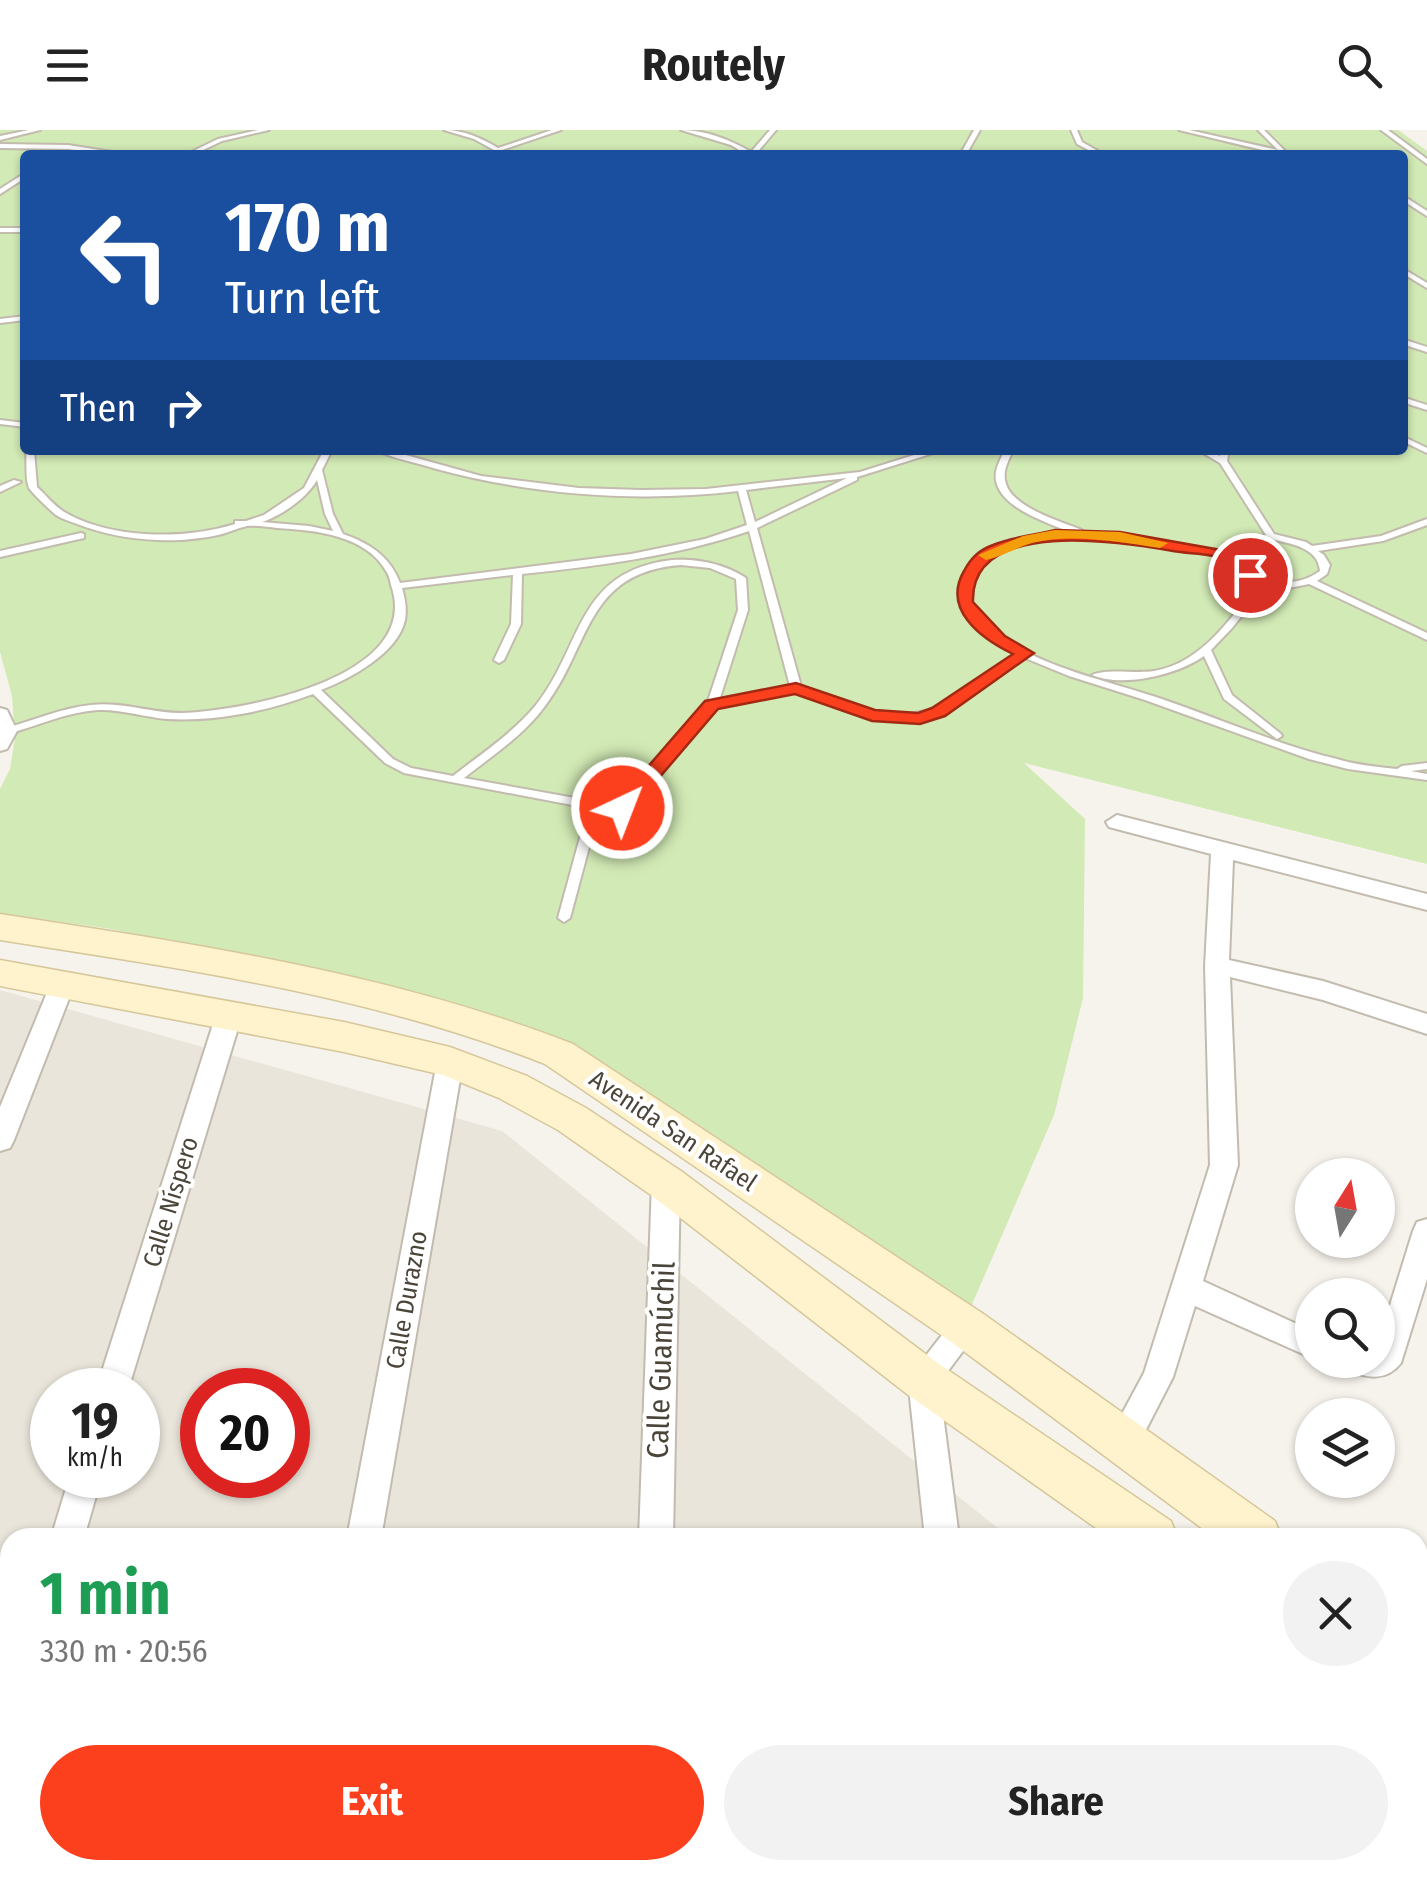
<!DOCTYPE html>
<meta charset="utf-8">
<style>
:root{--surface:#fff;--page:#f2f2f2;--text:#222;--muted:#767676;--accent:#fc3f1d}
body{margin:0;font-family:"Fira Sans Condensed",sans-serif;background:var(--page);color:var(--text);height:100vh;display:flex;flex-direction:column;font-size:38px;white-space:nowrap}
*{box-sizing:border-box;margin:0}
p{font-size:32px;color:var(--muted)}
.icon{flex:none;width:55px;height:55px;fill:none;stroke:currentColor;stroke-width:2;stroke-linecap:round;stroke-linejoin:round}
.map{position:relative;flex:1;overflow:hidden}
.details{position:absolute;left:0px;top:1398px;width:1428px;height:352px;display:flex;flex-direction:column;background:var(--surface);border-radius:30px 30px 0 0;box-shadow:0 2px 8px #0004}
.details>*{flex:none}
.top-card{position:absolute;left:20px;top:20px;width:1388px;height:305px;border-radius:10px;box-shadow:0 2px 8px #0004;background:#1a4fa0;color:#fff;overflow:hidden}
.needle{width:65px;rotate:11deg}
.fabs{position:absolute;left:1295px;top:1028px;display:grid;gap:20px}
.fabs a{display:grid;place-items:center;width:100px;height:100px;border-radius:50%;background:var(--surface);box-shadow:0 2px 8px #0004;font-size:50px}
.speed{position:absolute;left:30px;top:1238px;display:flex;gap:20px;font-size:50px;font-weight:700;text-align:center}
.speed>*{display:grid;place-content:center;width:130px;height:130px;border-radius:50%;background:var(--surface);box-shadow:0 2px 8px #0004;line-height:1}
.speed small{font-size:25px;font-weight:400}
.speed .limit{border:15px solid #d22;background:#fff;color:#111}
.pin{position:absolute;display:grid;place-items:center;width:85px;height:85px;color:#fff;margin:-42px;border:5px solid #fff;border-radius:50%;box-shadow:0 2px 10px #0007}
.me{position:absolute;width:110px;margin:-55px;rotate:43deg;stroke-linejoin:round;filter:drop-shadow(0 0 8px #0008)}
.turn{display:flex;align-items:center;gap:35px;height:210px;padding:0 40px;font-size:45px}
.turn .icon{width:130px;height:130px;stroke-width:2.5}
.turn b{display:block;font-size:70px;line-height:85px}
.then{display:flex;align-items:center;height:95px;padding:0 40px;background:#0003;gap:20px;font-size:38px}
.round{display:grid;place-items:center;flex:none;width:105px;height:105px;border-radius:52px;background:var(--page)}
.head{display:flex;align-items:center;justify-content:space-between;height:170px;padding:0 40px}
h1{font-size:60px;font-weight:700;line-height:75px;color:#1e9e55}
.primary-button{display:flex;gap:20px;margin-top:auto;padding:20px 40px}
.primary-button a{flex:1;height:115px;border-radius:60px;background:var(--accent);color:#fff;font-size:40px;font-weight:700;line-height:115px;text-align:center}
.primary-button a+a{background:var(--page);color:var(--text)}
header{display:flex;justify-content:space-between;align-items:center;height:130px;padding:0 40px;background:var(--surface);font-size:45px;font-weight:700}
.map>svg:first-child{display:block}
.residential{fill:#eae5da;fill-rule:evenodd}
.green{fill:#d2eab5;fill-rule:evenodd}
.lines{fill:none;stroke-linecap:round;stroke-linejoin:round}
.lane-casing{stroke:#c2bbae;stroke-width:4}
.street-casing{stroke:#c2bbae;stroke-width:4}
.secondary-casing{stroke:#d6c79b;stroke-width:3}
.lane{fill:#fff;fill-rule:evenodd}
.street{fill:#fff;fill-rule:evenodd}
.secondary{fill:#fff3cd;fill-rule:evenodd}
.route{fill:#fc3f1d;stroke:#a42913;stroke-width:2.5}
.slow{fill:#f59e0b}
.labels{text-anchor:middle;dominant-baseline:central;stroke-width:8;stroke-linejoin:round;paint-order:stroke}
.street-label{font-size:25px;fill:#4b4439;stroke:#fff}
.near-street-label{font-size:30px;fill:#4b4439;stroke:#fff}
</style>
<header><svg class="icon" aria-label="menu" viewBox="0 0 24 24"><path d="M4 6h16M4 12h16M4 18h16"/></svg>Routely<svg class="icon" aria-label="search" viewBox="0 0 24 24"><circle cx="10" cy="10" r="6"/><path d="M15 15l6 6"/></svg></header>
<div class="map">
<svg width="1427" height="1748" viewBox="0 0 1427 1748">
<rect width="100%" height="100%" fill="#f6f3ec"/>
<path class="residential" d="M0 860 502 1001 1009 1407 10 1408V1740H1418V1735L1427 1743V1748H0ZM52 1260H138V1345H52ZM202 1260H288V1345H202Z"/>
<path class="green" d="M0 0H1398L1427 21V734L1024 633 1085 689 1083 868 1054 985 967 1186 562 921 275 834 111 799 0 783V659L10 639 15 608 12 566 0 522ZM25 25H1402V320H25Z"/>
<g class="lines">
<defs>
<path id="lane" d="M29 0H40L0 10V6Z
M258 0H269L222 11 197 23 199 25H163L189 23 218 9Z
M444 0C464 0 481 8 498 18L552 0H561L502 20 510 25H503L474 9Z
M681 0C705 0 731 10 751 22L770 0H776L755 25H590L593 23H744L731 15Z
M974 0H980L966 25H960Z
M1071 0H1077L1082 12 1105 25H1098L1077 14Z
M1179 0H1189L1278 20 1258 0H1264L1286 22 1294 25H1283Z
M1381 0H1388L1427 29V34Z
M0 14 68 15 131 25H115L68 19 0 18Z
M25 43V48L0 64V59Z
M1402 65 1427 81V86L1402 70Z
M0 98H25V102H0Z
M1402 138 1427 153V158L1402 143Z
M25 186V190L0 193V189Z
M1402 209 1427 217V222L1402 214Z
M1402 267 1427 275V280L1402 272Z
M0 290 25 293V297L0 294Z
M1402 306 1427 318V323L1402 311Z
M26 320H34L37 357C46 365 55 377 66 383 112 409 185 410 235 394V391H246L264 385 304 358 324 320H332L322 340 333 384 343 404C369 413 390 426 400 453L631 424 705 409 747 395 738 361C637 373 531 365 433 338 414 332 392 328 375 320H388L481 346 579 358 641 360 706 359 860 342 930 320H943L857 347V350L757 398 801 556C836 569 876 588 915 583 953 578 988 546 1017 524 996 512 951 485 960 455 962 450 965 445 968 440 975 427 989 417 1004 412 1027 405 1052 404 1075 404 1052 394 1002 380 996 351 994 340 1000 330 1005 320H1013C1009 330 1003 339 1005 350 1009 377 1060 391 1082 400V404L1128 407 1229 423 1235 412 1266 405 1220 333 1198 320H1208L1220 326 1221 320H1229L1227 331 1274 404 1306 412 1312 416 1381 406 1427 389V395L1383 411 1318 421 1324 425 1330 435 1327 444 1317 451 1427 503V510L1309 454 1289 458 1267 455 1232 498 1211 520 1232 565 1281 604 1282 606 1277 609 1224 569 1204 526C1177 545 1122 558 1092 545 1107 538 1135 544 1154 541 1202 533 1231 488 1259 452 1246 446 1237 440 1229 428 1171 417 1030 388 983 431 978 435 974 444 971 451 963 468 976 485 989 497 1031 535 1102 549 1156 567 1216 587 1275 614 1337 629 1356 635 1377 637 1397 639L1402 636 1427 633V639L1411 641 1427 644V650L1348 639 1309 629 1145 570 1069 546 1025 528 967 569 943 582 917 589 894 590 868 585 795 561 715 577 630 678 615 683 599 680 570 788 564 792 558 788 588 678 404 643 385 633 313 564C269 581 215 592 167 589 144 587 121 579 98 580 67 582 37 596 7 604L3 603V599C32 591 61 578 91 575 121 571 151 583 181 583 243 581 424 548 391 455 390 450 389 445 386 441 366 405 314 400 277 398 268 397 257 395 247 396 237 398 228 403 218 405 200 409 176 411 158 410 130 409 103 404 77 394 70 391 62 389 56 385 50 380 32 363 29 358 25 348 27 331 26 320ZM847 348 755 392 746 360ZM317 350 325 384 333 401 309 396 262 392C281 386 307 368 317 350ZM749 401 790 556 719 571 748 480 746 448C725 434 697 428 672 430 576 441 583 516 536 575 513 603 481 624 453 646L411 638 393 629 321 560C350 549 398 523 405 490 407 479 405 468 402 458L513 445 511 494 494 530 499 533 504 530 521 494 522 444C599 436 676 426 749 401ZM1271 409C1291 414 1318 417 1320 441 1293 461 1256 452 1237 426L1242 416ZM681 435 710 438 736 449 738 480 707 574 622 672 614 675 464 648C492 626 524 605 545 576 591 516 585 442 681 435Z
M14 350 21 352 0 362V356Z
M81 403 84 404V408L0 427V421Z"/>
<path id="street" d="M0 578 7 580 17 601 7 619 0 621Z
M1117 685 1427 764V780L1233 730 1229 830 1323 851 1427 884V904L1323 870 1230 847 1238 1035 1203 1151 1312 1201V1228L1195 1176 1173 1247 1135 1321 1124 1325 1113 1321 1108 1310 1144 1243 1210 1035 1205 836 1211 724 1109 697 1106 692Z
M63 844 72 847 75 853 14 1010 10 1018 0 1021V977L51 853 54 847Z
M229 876 238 878 242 885 128 1260H96L216 885 220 878Z
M450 922 459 925 463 932 381 1408H347L437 932 441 925Z
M666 1042 676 1045 680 1053 673 1408H639L652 1053 656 1045Z
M1427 1089V1149L1401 1233C1386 1252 1367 1248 1346 1240L1342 1230H1378V1214L1413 1101 1417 1092Z
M966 1184 977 1188 981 1197 939 1253 959 1408H925L908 1249 955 1188Z
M70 1345H102L84 1408H51Z
M0 1501 10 1506V1552L0 1547Z
M10 1552V1591L0 1595V1556Z
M10 1596V1661L0 1666V1600Z
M288 1740H326L324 1748H286Z
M626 1740H664V1748H626Z
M964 1740H1002L1003 1748H965Z"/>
<path id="secondary" d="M0 784C195 814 388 842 573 914L982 1183 1275 1391 1282 1408H1215L950 1211 545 934C370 865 185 839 0 810Z
M0 830 344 892 450 917 527 946 586 978 681 1041 939 1234 1171 1391 1178 1408H1110L907 1264 651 1065 558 1000 499 968 443 945 344 922 0 856Z
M1418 1493 1427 1496V1551L1418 1547Z
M1418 1565 1427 1569V1626L1418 1622Z"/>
</defs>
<use href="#lane" class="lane-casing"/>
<use href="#street" class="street-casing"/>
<use href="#secondary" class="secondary-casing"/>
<use href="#lane" class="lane"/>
<use href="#street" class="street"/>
<use href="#secondary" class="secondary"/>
</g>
<path class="route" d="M1055 400 1120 402 1232 422 1258 445 1250 450C1240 446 1236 435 1227 430 1213 423 1188 424 1173 421 1121 412 970 387 973 472L1005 506 1034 523 945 586 920 594 872 591 795 564 718 579 629 683 622 685 612 678 705 571 796 553 875 580 918 583 932 578 1013 524C980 508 942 479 964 441 971 428 979 420 993 415 1012 407 1035 405 1055 400Z"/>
<path class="slow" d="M1055 400 1120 402 1168 413 1160 418C1120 412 1071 403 1032 413 1016 418 1002 426 986 430L978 425 1023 406Z"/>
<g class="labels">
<g class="street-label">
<text transform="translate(673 1001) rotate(34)">Avenida San Rafael</text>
<text transform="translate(171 1072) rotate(-73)">Calle Níspero</text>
<text transform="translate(407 1170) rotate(-80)">Calle Durazno</text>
</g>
<g class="near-street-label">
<text transform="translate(661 1230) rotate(-88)">Calle Guamúchil</text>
</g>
</g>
</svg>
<div class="fabs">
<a><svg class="needle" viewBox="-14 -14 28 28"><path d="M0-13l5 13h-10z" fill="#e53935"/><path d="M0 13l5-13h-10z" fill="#767676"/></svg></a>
<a><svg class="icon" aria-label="search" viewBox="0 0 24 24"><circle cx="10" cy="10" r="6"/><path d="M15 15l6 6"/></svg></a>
<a><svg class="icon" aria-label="layers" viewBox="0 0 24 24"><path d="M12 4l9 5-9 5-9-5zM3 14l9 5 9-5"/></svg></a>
</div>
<div class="speed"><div>19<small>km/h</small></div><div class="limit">20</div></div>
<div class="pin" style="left:1250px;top:445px;background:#d93025"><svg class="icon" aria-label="arrive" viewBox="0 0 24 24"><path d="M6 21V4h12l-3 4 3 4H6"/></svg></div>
<svg class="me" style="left:622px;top:678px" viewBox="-20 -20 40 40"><circle r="17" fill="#fc3f1d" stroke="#fff" stroke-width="3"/><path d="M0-11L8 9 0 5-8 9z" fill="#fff"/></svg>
<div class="top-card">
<div class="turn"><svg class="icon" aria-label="left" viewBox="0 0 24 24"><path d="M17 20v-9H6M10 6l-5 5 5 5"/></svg><div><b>170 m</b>Turn left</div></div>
<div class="then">Then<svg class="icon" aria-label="right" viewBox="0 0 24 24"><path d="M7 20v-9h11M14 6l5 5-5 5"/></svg></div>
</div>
<section class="details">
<div class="head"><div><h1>1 min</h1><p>330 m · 20:56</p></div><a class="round"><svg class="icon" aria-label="close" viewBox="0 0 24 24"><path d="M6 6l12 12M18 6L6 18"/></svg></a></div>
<div class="primary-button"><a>Exit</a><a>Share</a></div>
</section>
</div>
